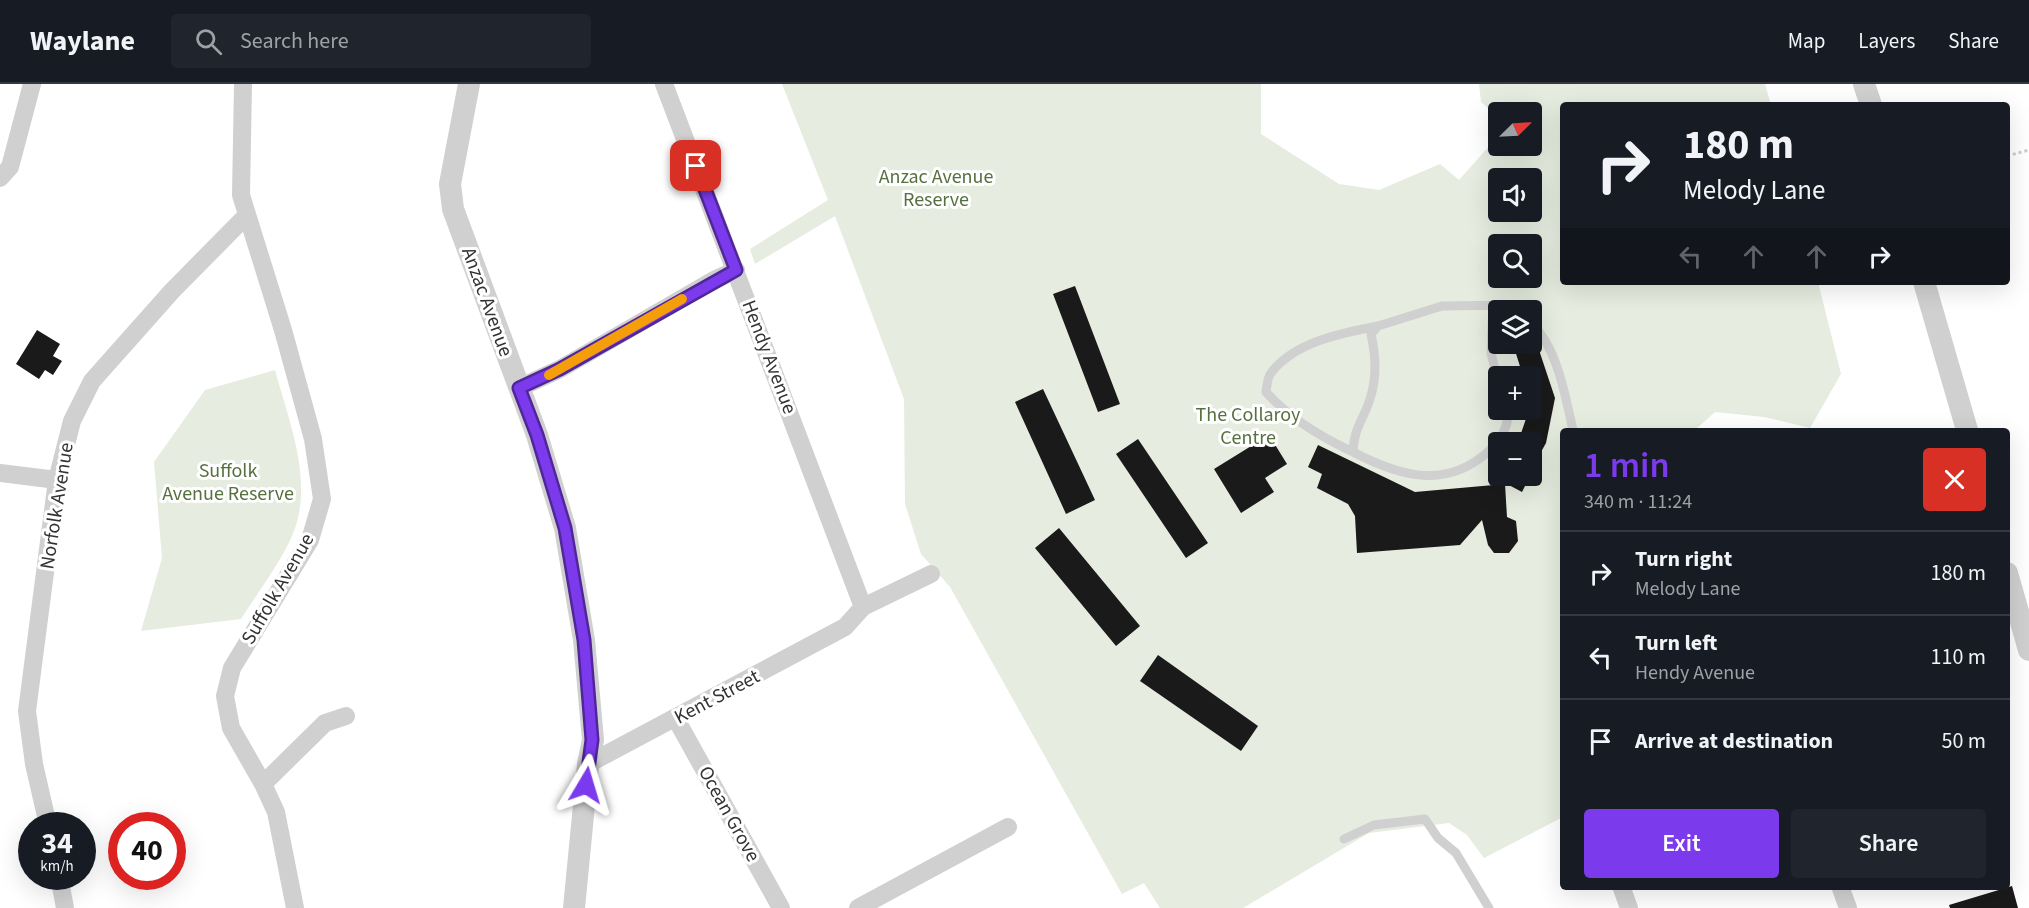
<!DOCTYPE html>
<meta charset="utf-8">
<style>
:root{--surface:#171b24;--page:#20242c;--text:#f1f3f6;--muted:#9ea1a6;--line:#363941;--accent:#7c3aed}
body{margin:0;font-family:"Source Sans 3",sans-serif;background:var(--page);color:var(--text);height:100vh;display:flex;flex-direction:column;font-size:22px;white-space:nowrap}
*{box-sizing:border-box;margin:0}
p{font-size:20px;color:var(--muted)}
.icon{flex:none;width:33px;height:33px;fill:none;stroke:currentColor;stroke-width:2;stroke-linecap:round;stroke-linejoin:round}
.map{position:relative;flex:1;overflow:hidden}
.sheet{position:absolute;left:1560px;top:344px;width:450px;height:462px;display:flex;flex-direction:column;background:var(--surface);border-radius:6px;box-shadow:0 6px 24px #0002}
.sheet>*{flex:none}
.guide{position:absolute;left:1560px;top:18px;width:450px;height:183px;border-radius:6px;box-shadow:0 6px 24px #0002;background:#171b24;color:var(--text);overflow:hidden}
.needle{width:39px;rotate:66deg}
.tools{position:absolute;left:1488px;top:18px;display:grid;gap:12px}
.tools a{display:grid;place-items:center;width:54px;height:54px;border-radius:6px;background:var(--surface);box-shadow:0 6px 24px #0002;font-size:30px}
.speed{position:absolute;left:18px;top:728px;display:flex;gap:12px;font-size:30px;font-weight:700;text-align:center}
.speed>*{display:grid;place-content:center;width:78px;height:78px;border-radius:50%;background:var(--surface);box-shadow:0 6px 24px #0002;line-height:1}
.speed small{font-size:15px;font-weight:400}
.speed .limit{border:9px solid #d22;background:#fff;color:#111}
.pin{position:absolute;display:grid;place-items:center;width:51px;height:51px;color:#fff;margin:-26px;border-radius:12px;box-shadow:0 3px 9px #0006}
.me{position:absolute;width:66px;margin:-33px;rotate:7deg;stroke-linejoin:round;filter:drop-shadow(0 0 4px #0008)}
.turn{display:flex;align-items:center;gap:21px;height:126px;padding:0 24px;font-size:27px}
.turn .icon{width:78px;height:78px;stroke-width:2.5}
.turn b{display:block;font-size:42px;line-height:51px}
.lanes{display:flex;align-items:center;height:57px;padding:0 24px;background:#0003;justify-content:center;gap:30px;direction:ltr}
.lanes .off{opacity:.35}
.round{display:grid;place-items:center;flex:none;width:63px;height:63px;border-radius:6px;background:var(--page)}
.headline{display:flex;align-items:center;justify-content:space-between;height:102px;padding:0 24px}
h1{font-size:36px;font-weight:600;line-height:45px;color:var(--accent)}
.primary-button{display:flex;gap:12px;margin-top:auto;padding:12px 24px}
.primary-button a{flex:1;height:69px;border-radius:6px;background:var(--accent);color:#fff;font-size:24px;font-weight:600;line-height:69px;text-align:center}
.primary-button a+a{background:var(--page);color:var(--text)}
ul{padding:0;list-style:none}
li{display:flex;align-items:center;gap:18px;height:84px;padding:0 24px;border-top:2px solid var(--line)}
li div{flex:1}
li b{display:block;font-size:22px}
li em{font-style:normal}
header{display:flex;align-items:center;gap:36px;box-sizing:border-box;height:84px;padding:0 30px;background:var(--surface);border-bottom:2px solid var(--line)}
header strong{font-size:28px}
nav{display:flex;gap:33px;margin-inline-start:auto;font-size:21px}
.search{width:420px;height:54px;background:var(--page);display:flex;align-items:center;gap:15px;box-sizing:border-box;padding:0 21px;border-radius:6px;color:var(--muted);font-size:22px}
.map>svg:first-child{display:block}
.green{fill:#e6ecdf;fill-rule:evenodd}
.building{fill:#1a1a1a}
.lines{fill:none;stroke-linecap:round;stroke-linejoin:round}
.path{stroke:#cdcdcd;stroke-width:3;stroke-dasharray:3 3;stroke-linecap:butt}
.service{stroke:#d0d0d0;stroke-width:9}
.minor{stroke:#d0d0d0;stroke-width:18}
.tertiary{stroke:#d0d0d0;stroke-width:22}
.route-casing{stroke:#51269a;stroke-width:15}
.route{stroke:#7c3aed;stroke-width:10}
.slow{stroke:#f59e0b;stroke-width:10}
.labels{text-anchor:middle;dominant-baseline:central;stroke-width:6;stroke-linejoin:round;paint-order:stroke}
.park-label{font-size:20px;fill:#56703f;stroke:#fff}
.street-label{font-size:20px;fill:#333;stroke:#fff}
</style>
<header>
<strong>Waylane</strong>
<div class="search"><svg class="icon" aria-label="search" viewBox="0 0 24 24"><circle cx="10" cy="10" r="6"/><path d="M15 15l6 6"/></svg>Search here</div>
<nav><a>Map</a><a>Layers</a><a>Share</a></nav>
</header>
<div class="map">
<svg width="2029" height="824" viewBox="0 0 2029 824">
<rect width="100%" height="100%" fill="#fff"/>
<path class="green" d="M782 0H1261V50L1339 100 1379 106 1440 80 1459 96 1498 52V62H1532V28H1498V33L1481 18 1479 0H1765L1771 21H1563V198H1818L1841 290 1810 344 1764 333 1715 328 1695 346H1563V733L1484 774 1467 751 1449 739 1369 749 1243 824H1160L1144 799 1122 810 950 503 921 470 905 420 904 315 835 132 755 180 750 165 828 116ZM1498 94H1532V128H1498ZM1498 160H1532V194H1498ZM1498 226H1532V260H1498ZM1498 292H1532V326H1498ZM1498 358H1532V392H1498Z
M275 286C289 338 315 399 292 452 279 481 258 508 241 535L141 547 162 474 154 378 205 306Z"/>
<path class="building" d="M1075 202 1120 320 1098 328 1053 210Z
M37 246 60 260 53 272 62 277 53 291 45 286 39 295 16 280Z
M1513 260H1537L1555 314 1546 359 1532 384V358H1518L1529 326H1532V292H1523Z
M1043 305 1095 416 1066 430 1015 318Z
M1269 351 1287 380 1265 394 1274 408 1241 429 1214 385Z
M1138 355 1208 459 1186 474 1116 370Z
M1318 361 1415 408 1505 400 1507 433 1516 437 1518 457 1509 469H1494L1488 461 1482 436 1460 461 1357 469 1355 432 1348 420 1317 404 1322 390 1308 383Z
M1492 392H1530L1522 408Z
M1059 444 1140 542 1116 562 1035 464Z
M1158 571 1258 642 1241 667 1140 597Z
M2012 802 2018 824H1950L1949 821Z"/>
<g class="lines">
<path class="path" d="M2007 72 2029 66"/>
<path class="service" d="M1493 221 1491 269 1498 297
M1532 240C1558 265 1565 312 1573 346
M1507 326C1510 342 1501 355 1490 366 1447 406 1401 393 1353 368 1354 343 1363 337 1370 315 1377 294 1376 272 1371 250L1378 242 1442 222 1512 221 1517 226
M1353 368C1321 353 1290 335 1266 308 1267 302 1267 294 1271 289 1294 258 1342 249 1378 242
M1344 755 1374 741 1425 735 1438 754 1456 769 1489 824"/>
<path class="minor" d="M243 0 241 111 283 246 313 355 322 415 310 456 232 584 225 612 231 644 263 700 276 728 295 824
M0 94 10 83 32 0
M519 304 560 285 714 196 736 186
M0 389 57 396
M863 523 931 490
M676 635 781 824
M588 680 845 543 863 523 664 0
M263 700 325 639 346 632
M48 741 34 680 27 627 57 396 72 337 92 297 172 207 247 131
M59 792 65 824
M1621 802 1629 824
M1840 802 1848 824
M858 824 1008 743"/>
<path class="tertiary" d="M469 0 450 100 453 125 537 351 565 444 584 556 593 656 588 680 574 824
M1864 0 1871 21
M1924 198 1967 346
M2007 489 2029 566"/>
</g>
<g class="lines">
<defs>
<path id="route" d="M586 701 592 656 584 556 565 444 537 351 519 304 560 285 736 186 696 82"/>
</defs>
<use href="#route" class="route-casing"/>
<use href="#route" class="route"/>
<path class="slow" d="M549 291 682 215"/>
</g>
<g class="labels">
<g class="park-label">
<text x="936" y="93">Anzac Avenue<tspan x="936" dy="23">Reserve</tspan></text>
<text x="1248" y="331">The Collaroy<tspan x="1248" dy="23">Centre</tspan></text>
<text x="228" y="387">Suffolk<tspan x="228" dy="23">Avenue Reserve</tspan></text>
</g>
<g class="street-label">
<text transform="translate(487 218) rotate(70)">Anzac Avenue</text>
<text transform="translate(769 273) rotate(69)">Hendy Avenue</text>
<text transform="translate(57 422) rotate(-81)">Norfolk Avenue</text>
<text transform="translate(278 505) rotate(-60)">Suffolk Avenue</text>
<text transform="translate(717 613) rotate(-28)">Kent Street</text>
<text transform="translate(729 730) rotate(61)">Ocean Grove</text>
</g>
</g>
</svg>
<div class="tools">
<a><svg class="needle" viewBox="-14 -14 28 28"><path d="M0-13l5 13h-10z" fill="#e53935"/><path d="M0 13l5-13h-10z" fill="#9ea1a6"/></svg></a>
<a><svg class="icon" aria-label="sound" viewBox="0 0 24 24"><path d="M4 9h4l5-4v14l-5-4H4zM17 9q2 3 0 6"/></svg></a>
<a><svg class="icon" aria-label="search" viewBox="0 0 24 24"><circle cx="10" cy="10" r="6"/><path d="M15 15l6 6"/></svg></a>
<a><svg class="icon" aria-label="layers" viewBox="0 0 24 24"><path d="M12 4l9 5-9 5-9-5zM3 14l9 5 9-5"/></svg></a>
<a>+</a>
<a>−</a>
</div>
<div class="speed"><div>34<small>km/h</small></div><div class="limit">40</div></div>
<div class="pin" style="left:696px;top:82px;background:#d93025"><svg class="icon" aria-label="arrive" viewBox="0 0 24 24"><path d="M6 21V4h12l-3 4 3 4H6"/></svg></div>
<svg class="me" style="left:586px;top:701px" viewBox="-20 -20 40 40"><path d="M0-17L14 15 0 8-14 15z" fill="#7c3aed" stroke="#fff" stroke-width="4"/></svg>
<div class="guide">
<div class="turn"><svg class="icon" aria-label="right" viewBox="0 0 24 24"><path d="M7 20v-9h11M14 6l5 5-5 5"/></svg><div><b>180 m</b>Melody Lane</div></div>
<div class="lanes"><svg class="icon off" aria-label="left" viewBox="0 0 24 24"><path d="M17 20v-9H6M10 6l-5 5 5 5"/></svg><svg class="icon off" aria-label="ahead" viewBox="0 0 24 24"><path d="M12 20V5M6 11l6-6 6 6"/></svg><svg class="icon off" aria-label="ahead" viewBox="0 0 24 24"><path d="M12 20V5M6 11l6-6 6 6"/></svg><svg class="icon" aria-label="right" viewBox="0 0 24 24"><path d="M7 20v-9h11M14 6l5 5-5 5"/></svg></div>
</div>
<section class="sheet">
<div class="headline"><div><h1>1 min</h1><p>340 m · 11:24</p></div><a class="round" style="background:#d93025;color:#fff"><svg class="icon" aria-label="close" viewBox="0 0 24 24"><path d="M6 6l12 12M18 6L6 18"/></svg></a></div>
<ul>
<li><svg class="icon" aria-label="right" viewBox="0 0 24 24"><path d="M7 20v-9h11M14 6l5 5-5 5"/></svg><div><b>Turn right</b><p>Melody Lane</p></div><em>180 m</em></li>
<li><svg class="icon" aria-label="left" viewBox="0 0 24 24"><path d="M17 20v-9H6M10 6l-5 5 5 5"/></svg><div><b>Turn left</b><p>Hendy Avenue</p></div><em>110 m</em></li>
<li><svg class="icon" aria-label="arrive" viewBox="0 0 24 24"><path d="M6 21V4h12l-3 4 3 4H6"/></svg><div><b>Arrive at destination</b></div><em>50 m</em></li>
</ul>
<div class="primary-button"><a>Exit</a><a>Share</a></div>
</section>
</div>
